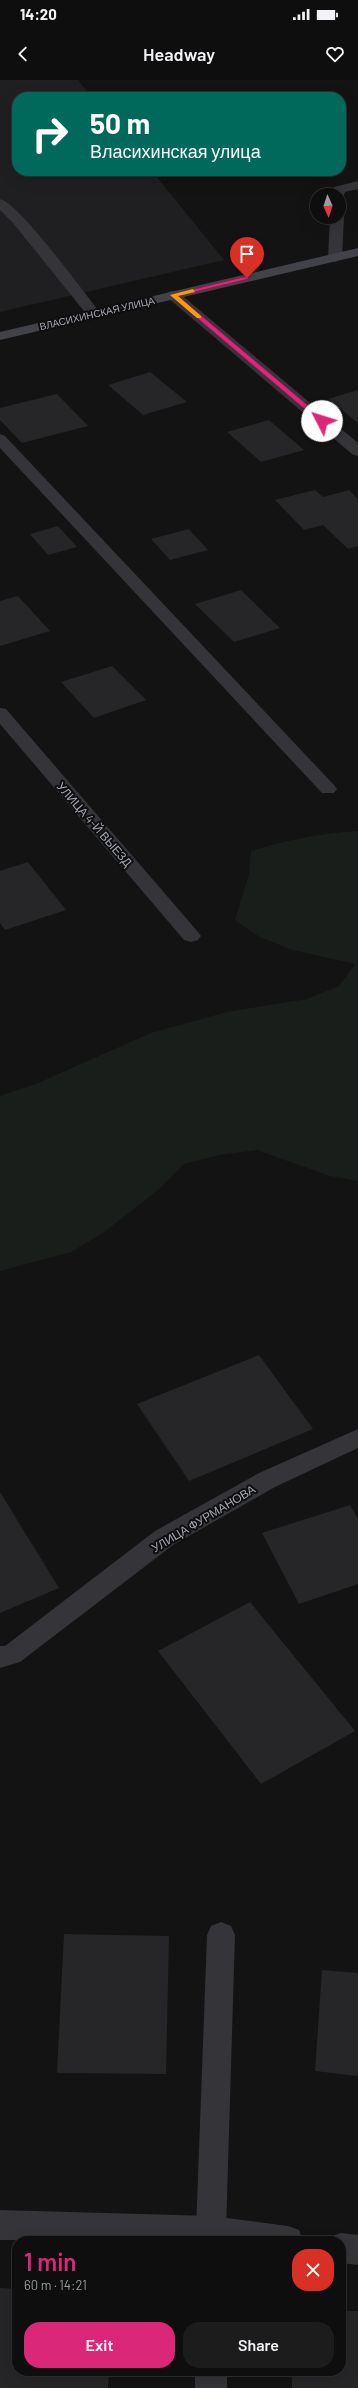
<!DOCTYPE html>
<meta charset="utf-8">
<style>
:root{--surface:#0e0e0f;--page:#1c1c1d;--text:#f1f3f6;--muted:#9b9c9e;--line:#2e2e2f;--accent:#db2777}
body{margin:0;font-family:Barlow,sans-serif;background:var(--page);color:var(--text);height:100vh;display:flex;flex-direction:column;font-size:15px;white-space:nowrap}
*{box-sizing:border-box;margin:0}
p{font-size:13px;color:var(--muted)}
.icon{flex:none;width:22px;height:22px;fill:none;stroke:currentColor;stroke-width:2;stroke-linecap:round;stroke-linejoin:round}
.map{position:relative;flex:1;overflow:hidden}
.side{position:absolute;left:12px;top:2156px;width:334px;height:140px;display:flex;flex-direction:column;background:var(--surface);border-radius:16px;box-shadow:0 4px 16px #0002,0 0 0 1px var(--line)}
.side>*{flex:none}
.guide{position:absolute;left:12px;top:12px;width:334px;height:84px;border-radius:16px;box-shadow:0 4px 16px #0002,0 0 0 1px var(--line);background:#00695c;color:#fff;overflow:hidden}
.needle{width:26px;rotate:177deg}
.buttons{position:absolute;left:310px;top:108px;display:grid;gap:8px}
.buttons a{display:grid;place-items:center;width:36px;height:36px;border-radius:50%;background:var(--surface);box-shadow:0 4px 16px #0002,0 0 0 1px var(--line);font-size:20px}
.pin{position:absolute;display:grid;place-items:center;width:34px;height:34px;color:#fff;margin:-41px -17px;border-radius:50% 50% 50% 0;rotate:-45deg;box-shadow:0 0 4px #0007}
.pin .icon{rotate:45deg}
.me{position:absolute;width:44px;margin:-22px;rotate:310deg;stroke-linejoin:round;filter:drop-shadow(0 0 3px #0008)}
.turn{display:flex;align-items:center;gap:14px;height:84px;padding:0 12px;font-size:18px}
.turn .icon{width:52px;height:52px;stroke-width:2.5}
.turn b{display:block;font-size:28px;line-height:34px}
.round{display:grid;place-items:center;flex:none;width:42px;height:42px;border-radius:16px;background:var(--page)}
.head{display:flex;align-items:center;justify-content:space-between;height:68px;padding:0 12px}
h1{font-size:24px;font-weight:600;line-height:30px;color:var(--accent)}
.action{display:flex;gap:8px;margin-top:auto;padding:8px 12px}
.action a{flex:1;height:46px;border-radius:16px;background:var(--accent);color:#fff;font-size:16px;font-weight:600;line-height:46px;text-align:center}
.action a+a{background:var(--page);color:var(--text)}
.status{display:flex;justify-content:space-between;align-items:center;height:28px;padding:0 20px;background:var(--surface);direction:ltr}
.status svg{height:11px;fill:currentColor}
header{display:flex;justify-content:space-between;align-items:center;height:52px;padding:0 12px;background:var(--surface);font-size:18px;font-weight:600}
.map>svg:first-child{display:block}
.built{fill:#1f1f21}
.green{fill:#191e1b}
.building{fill:#262628}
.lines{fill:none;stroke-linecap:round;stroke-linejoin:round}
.lane{fill:#343439;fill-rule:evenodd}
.street{fill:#343439;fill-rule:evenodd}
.secondary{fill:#424349;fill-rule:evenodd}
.route{fill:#db2777;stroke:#8e194d}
.slow{fill:#f59e0b}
.labels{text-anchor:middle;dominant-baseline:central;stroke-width:4;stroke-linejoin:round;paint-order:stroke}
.far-street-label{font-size:10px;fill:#a5a8b3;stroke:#0e0e0f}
.street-label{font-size:12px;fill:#a5a8b3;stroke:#0e0e0f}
</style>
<div class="status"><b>14:20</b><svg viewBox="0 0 49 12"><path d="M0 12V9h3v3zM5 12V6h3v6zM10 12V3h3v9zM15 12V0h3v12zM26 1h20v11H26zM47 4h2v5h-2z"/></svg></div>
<header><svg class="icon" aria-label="back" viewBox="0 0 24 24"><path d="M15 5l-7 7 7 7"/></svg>Headway<svg class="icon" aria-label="heart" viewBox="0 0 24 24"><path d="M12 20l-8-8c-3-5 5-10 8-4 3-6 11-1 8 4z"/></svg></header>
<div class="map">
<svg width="358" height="2308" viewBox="0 0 358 2308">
<rect width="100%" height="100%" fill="#131314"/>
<path class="built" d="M0 0H78L92 17H17V91H152L224 180 0 232Z"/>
<path class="green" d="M358 751V1101L330 1096 257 1070 219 1075 184 1084 159 1109 103 1153 71 1172 0 1191V1016L38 1003 151 953 227 932 307 919 339 906 355 884 289 869 258 856 235 840 249 794 251 771C287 760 321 753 358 751Z"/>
<path class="building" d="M150 292 187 322 143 335 108 305Z
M358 310V343L328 319Z
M57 314 88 346 22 363 0 340V328Z
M269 340 304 370 261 382 227 352Z
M315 410 323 417 349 410 358 419V466L348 469 323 445 304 450 275 420Z
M58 446 77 467 48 475 30 454Z
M189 449 208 470 170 480 151 459Z
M241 510 280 548 234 562 195 524Z
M18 516 50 551 0 566V521Z
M112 586 146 620 94 638 61 602Z
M28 782 66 830 5 850 0 843V791Z
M259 1275 313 1349 189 1401 137 1324Z
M0 1412 59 1508 0 1533Z
M350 1425 358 1439V1504L299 1524 262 1453Z
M250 1522 355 1651 261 1704 158 1571Z
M64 1854 169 1856 166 1994 57 1993Z
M322 1890 358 1893V1996L315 1991Z
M0 2208 17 2209V2291H109L108 2308H0Z
M341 2231H358V2308H292V2291H341Z"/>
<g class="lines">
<path class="lane" d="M358 101V109L345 112 343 118 339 119V115H331L334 107Z
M0 119C20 124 82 210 98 230L100 233 98 236H88L13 143 0 130Z
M339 133 344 137 342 178 335 182 328 178 330 137H339Z
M221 1842 231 1846 235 1855 226 2151 222 2161H200L196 2151 207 1855 211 1846Z"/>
<path class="street" d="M173 211 178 212 358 363V376L352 374 168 218 166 215 168 212Z
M0 354 5 356 334 705 337 709 334 713H322L0 368Z
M0 628 6 629 198 852 201 856 198 860 191 862 184 860 0 644Z
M358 1349V1368L275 1407 173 1465 20 1582 0 1588V1566H5L155 1451 259 1393Z
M0 2130 211 2136 288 2146 299 2150 303 2161 0 2160Z
M341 2153 358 2155V2185L341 2183V2161H329L330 2157Z
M195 2291H227V2308H195Z"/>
<path class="secondary" d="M358 168V176L0 260V252Z"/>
</g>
<path class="route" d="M247 196 249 199 178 216 324 339V342H320L170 215Z"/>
<path class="slow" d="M193 209 195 212 178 216 201 236V238H197L170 215Z"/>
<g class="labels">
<g class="far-street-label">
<text transform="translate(97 233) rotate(-13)">ВЛАСИХИНСКАЯ УЛИЦА</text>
</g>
<g class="street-label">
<text transform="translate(95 744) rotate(49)">УЛИЦА 4-Й ВЫЕЗД</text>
<text transform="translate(203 1438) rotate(-31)">УЛИЦА ФУРМАНОВА</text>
</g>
</g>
</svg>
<div class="buttons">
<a><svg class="needle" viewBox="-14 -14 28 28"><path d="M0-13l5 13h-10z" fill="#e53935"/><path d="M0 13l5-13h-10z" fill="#9b9c9e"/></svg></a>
</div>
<div class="pin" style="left:247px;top:198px;background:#d93025"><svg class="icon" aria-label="arrive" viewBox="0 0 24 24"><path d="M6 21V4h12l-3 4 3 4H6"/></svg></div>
<svg class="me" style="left:322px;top:341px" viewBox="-20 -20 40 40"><circle r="19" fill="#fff"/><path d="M0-13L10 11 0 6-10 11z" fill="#db2777"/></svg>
<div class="guide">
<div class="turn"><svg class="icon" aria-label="right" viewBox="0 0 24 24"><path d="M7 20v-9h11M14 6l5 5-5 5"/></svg><div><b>50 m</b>Власихинская улица</div></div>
</div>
<section class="side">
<div class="head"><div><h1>1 min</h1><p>60 m · 14:21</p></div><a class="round" style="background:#d93025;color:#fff"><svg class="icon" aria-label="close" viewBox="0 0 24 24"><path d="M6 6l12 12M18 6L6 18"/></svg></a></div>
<div class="action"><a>Exit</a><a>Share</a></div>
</section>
</div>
